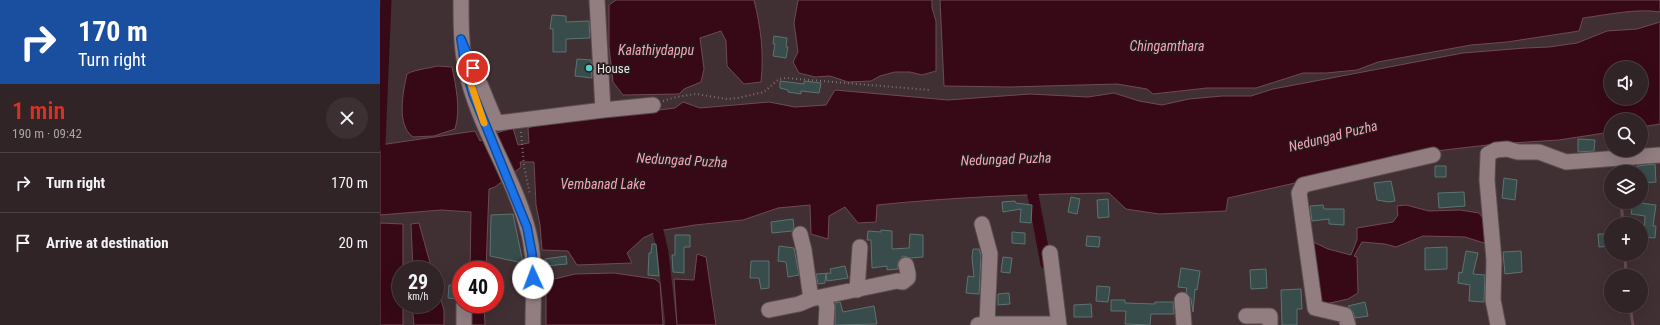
<!DOCTYPE html>
<meta charset="utf-8">
<style>
:root{--surface:#312426;--page:#3d3032;--text:#f1f3f6;--muted:#a8a4a7;--line:#4c4143;--accent:#d93025}
body{margin:0;font-family:"Roboto Condensed",sans-serif;background:var(--page);color:var(--text);height:100vh;display:flex;flex-direction:column;font-size:15px;white-space:nowrap}
*{box-sizing:border-box;margin:0}
p{font-size:13px;color:var(--muted)}
.icon{flex:none;width:22px;height:22px;fill:none;stroke:currentColor;stroke-width:2;stroke-linecap:round;stroke-linejoin:round}
.map{position:relative;flex:1;overflow:hidden}
.details{display:flex;flex-direction:column;background:var(--surface);width:380px}
.details>*{flex:none}
.hud{background:#1a4fa0;color:#fff;overflow:hidden}
.tools{position:absolute;left:1224px;top:61px;display:grid;gap:8px}
.tools a{display:grid;place-items:center;width:44px;height:44px;border-radius:50%;background:var(--surface);box-shadow:0 4px 16px #0002,0 0 0 1px var(--line);font-size:20px}
.speed{position:absolute;left:12px;top:261px;display:flex;gap:8px;font-size:20px;font-weight:700;text-align:center}
.speed>*{display:grid;place-content:center;width:52px;height:52px;border-radius:50%;background:var(--surface);box-shadow:0 4px 16px #0002,0 0 0 1px var(--line);line-height:1}
.speed small{font-size:10px;font-weight:400}
.speed .limit{border:6px solid #d22;background:#fff;color:#111}
.pin{position:absolute;display:grid;place-items:center;width:34px;height:34px;color:#fff;margin:-17px;border:2px solid #fff;border-radius:50%;box-shadow:0 1px 4px #0007}
.me{position:absolute;width:44px;margin:-22px;rotate:358deg;stroke-linejoin:round;filter:drop-shadow(0 0 3px #0008)}
.turn{display:flex;align-items:center;gap:14px;height:84px;padding:0 12px;font-size:18px}
.turn .icon{width:52px;height:52px;stroke-width:2.5}
.turn b{display:block;font-size:28px;line-height:34px}
.round{display:grid;place-items:center;flex:none;width:42px;height:42px;border-radius:21px;background:var(--page)}
.summary{display:flex;align-items:center;justify-content:space-between;height:68px;padding:0 12px}
h1{font-size:24px;font-weight:600;line-height:30px;color:var(--accent)}
ul{padding:0;list-style:none}
li{display:flex;align-items:center;gap:12px;height:60px;padding:0 12px;border-top:1px solid var(--line)}
li div{flex:1}
li b{display:block;font-size:15px}
li em{font-style:normal}
main{display:flex;flex:1;min-height:0}
.map>svg:first-child{display:block}
.water{fill:#370917;stroke:#6e4a54;fill-rule:evenodd}
.lines{fill:none;stroke-linecap:round;stroke-linejoin:round}
.stream{stroke:#6e4a54;stroke-width:3}
.canal{stroke:#370917;stroke-width:11}
.building{fill:#374c4b;stroke:#5d7372}
.minor-casing{stroke:#5b4d4f;stroke-width:17}
.path{stroke:#7f7173;stroke-width:2;stroke-dasharray:1 3;stroke-linecap:butt}
.minor{stroke:#927d81;stroke-width:15}
.route-casing{stroke:#114b97;stroke-width:10}
.route{stroke:#1a73e8;stroke-width:7}
.slow{stroke:#f59e0b;stroke-width:7}
.poi-dot{fill:#52cdcb;stroke:#221a1c;stroke-width:1.5}
.labels{text-anchor:middle;dominant-baseline:central;stroke-width:3.5;stroke-linejoin:round;paint-order:stroke}
.poi-label{font-size:13px;fill:#eee3e4;stroke:#221a1c;text-anchor:start}
.water-label{font-size:14px;font-style:italic;fill:#f9a3b4;stroke:#221a1c}
</style>
<main>
<section class="details">
<div class="hud">
<div class="turn"><svg class="icon" aria-label="right" viewBox="0 0 24 24"><path d="M7 20v-9h11M14 6l5 5-5 5"/></svg><div><b>170 m</b>Turn right</div></div>
</div>
<div class="summary"><div><h1>1 min</h1><p>190 m · 09:42</p></div><a class="round"><svg class="icon" aria-label="close" viewBox="0 0 24 24"><path d="M6 6l12 12M18 6L6 18"/></svg></a></div>
<ul>
<li><svg class="icon" aria-label="right" viewBox="0 0 24 24"><path d="M7 20v-9h11M14 6l5 5-5 5"/></svg><div><b>Turn right</b></div><em>170 m</em></li>
<li><svg class="icon" aria-label="arrive" viewBox="0 0 24 24"><path d="M6 21V4h12l-3 4 3 4H6"/></svg><div><b>Arrive at destination</b></div><em>20 m</em></li>
</ul>
</section>
<div class="map">
<svg width="1280" height="325" viewBox="0 0 1280 325">
<rect width="100%" height="100%" fill="#413033"/>
<path class="water" d="M236 0H374C381 28 384 53 381 82L364 84 347 66 346 41 341 31 320 38 324 69 321 82 304 89 299 94 243 95 233 82 229 47V5Z
M418 0H552V8L556 21V71L542 75 530 72H515L500 76 491 81 468 82 450 76 435 77 419 73 413 62 418 52 414 23Z
M560 0H1280V12C1257 8 1226 15 1203 18L1199 31 1127 42 1091 45 998 62 977 70 946 73H923L876 88H827L773 94 767 89 737 84 630 87 564 86Z
M1280 22V124L1261 127V120H1231V132L1179 140 1116 144 1013 156 960 173 848 198 846 211 779 214 746 209 729 193C651 194 575 197 497 205L496 222 478 223 465 207 449 216 448 239 431 234 430 205 398 208 363 220 315 225 278 231 263 238 247 253 252 263 197 265 188 251 162 250 160 225 156 205 154 162H140L141 167 115 187 109 189 106 270H90L91 212 61 210 0 215V145L95 131 100 141 116 133 133 128 138 145 149 143 148 128 153 126 295 108 303 102 320 108 389 102 415 107 446 105 455 90 568 100 650 94 708 97 734 93 759 101 782 105 809 99 842 96H871L893 89 1083 53 1145 48 1169 47 1197 43 1227 31 1257 29ZM1231 68H1261V98H1231Z
M57 66 72 67C76 87 81 109 75 129L54 136 33 137C16 125 23 92 27 74 36 69 47 69 57 66Z
M1026 205 1049 211 1080 210 1099 213 1108 224 1109 239 1104 243 1085 237 1043 236 1016 247 1005 244 982 242 974 256 977 257 978 293 968 299 941 305 931 241 948 249 971 255 977 240V228L1013 222 1018 215 1017 206Z
M0 223 23 224V270H21V304H23V325H0Z
M39 223 52 270H33L31 224Z
M317 254 326 257 336 325H297L294 279 314 280Z
M234 273 275 279 280 283 283 325H166V281L195 274Z
M55 281 64 310V325H34L32 304H55Z
M91 304H104L105 325H91Z"/>
<g class="lines">
<path class="stream" d="M1235 162 1237 172
M1241 202 1243 224
M1245 254 1246 276
M1250 306 1253 325"/>
<path class="canal" d="M0 145 6 0
M650 179 666 264
M278 231 283 252 291 325"/>
</g>
<path class="building" d="M172 15 186 16V22L209 21 210 38 186 39V52H173V29H170Z
M394 36 407 38 406 47H408L406 58 393 56 395 44H393Z
M197 59 211 60 212 78 195 76Z
M400 81 424 84V81L441 83 439 93 421 91V94L408 92V90L400 88Z
M1198 139 1215 140 1214 151 1198 152Z
M1275 164 1276 182 1261 183V172H1257V166Z
M1055 166H1066V177H1055Z
M1124 178 1137 180 1135 200 1122 198Z
M1011 181 1015 201 1009 202 997 200 994 183Z
M1084 192 1085 206 1059 208 1058 193Z
M691 197 700 199 697 214 688 212Z
M728 199 729 217 718 218 717 200Z
M635 201 636 203 652 205 651 223 640 222 641 209 623 212 622 202Z
M1253 202 1276 205 1273 226H1276L1275 238 1264 237 1265 216 1251 214Z
M943 205 944 209H964V225L949 224V219L932 221 930 206Z
M133 214 143 263 110 256 111 215Z
M413 219 414 228 412 231 392 233 391 222Z
M501 230 512 231V249L529 248 530 234 543 235V257L531 258 523 256 518 262V269L507 270V266L492 268 491 240H487L488 231 501 232Z
M632 232 645 233V244L632 243Z
M1218 234H1231V246L1219 247Z
M295 235H310V247H304V273L293 272 292 255H295Z
M707 236 720 237 719 247 706 246Z
M272 244H276L279 276 268 275 269 253H271Z
M399 246 414 248 419 275 408 277 406 262 398 261Z
M1067 247V269L1045 270V248Z
M593 249H599L601 255 599 294 586 293 588 276 594 277 592 258Z
M1086 251 1098 253 1093 274 1105 275 1104 302 1089 301 1090 285 1078 283 1079 272 1082 273Z
M1141 251 1142 272 1125 274 1123 252Z
M186 256 187 264 166 266 165 259Z
M623 257 632 258 630 273 621 272Z
M371 261H389V288L381 289 379 278H370Z
M465 266 468 278 447 281 446 273 445 283 438 284 436 274 451 273 450 269Z
M801 268 820 271 817 290 815 289 813 312 811 299 806 292 807 288 798 287Z
M886 269 887 288 871 289 870 270Z
M69 285 79 286 77 299 68 298Z
M717 286 730 287 728 302 716 301Z
M921 289 922 309H917V325H902L901 290Z
M629 293 630 304 618 305V294Z
M731 300H745V303L775 304V302H793L794 314H771L770 325 745 324 746 311H731Z
M460 302 463 312 494 306 497 324 455 325V303Z
M985 302 988 316 975 318 973 312 968 306Z
M711 304 712 317H694V305Z"/>
<g class="lines">
<defs>
<path id="minor" d="M81 0C81 23 81 47 86 70 98 127 135 177 149 234 156 264 153 295 153 325
M100 84 114 118 118 123 223 110 217 0
M223 110 273 105
M602 224 610 254 607 324
M420 234 424 250 431 299
M670 253 679 325
M477 290 480 247
M444 297 447 307 446 325
M802 300 804 325
M84 304V325
M389 310 419 304 431 299 517 281 523 282 528 278V273L526 265
M866 316H890V325
M598 325 607 324H678
M968 325 965 315 935 308 919 193 923 185 1053 155
M1118 325 1113 300 1114 260 1107 180 1108 154 1116 150 1127 149 1138 152H1159L1186 162 1280 155"/>
</defs>
<use href="#minor" class="minor-casing"/>
<path class="path" d="M283 101 296 97 316 94 347 99 358 98 384 92 399 79 406 78 550 90
M141 132 144 166 150 195"/>
<use href="#minor" class="minor"/>
</g>
<g class="lines">
<defs>
<path id="route" d="M93 68 81 39 86 70 93 94 147 227 152 254 153 278"/>
</defs>
<use href="#route" class="route-casing"/>
<use href="#route" class="route"/>
<path class="slow" d="M86 69 104 123"/>
</g>
<circle class="poi-dot" cx="209" cy="68" r="4"/>
<g class="labels">
<g class="poi-label">
<text x="217" y="68">House</text>
</g>
<g class="water-label">
<text x="787" y="46">Chingamthara</text>
<text x="276" y="50">Kalathiydappu</text>
<text transform="translate(953 136) rotate(-14)">Nedungad Puzha</text>
<text transform="translate(626 159) rotate(-2)">Nedungad Puzha</text>
<text transform="translate(302 160) rotate(3)">Nedungad Puzha</text>
<text x="223" y="184">Vembanad Lake</text>
</g>
</g>
</svg>
<div class="tools">
<a><svg class="icon" aria-label="sound" viewBox="0 0 24 24"><path d="M4 9h4l5-4v14l-5-4H4zM17 9q2 3 0 6"/></svg></a>
<a><svg class="icon" aria-label="search" viewBox="0 0 24 24"><circle cx="10" cy="10" r="6"/><path d="M15 15l6 6"/></svg></a>
<a><svg class="icon" aria-label="layers" viewBox="0 0 24 24"><path d="M12 4l9 5-9 5-9-5zM3 14l9 5 9-5"/></svg></a>
<a>+</a>
<a>−</a>
</div>
<div class="speed"><div>29<small>km/h</small></div><div class="limit">40</div></div>
<div class="pin" style="left:93px;top:68px;background:#d93025"><svg class="icon" aria-label="arrive" viewBox="0 0 24 24"><path d="M6 21V4h12l-3 4 3 4H6"/></svg></div>
<svg class="me" style="left:153px;top:278px" viewBox="-20 -20 40 40"><circle r="19" fill="#fff"/><path d="M0-13L10 11 0 6-10 11z" fill="#1a73e8"/></svg>
</div>
</main>
